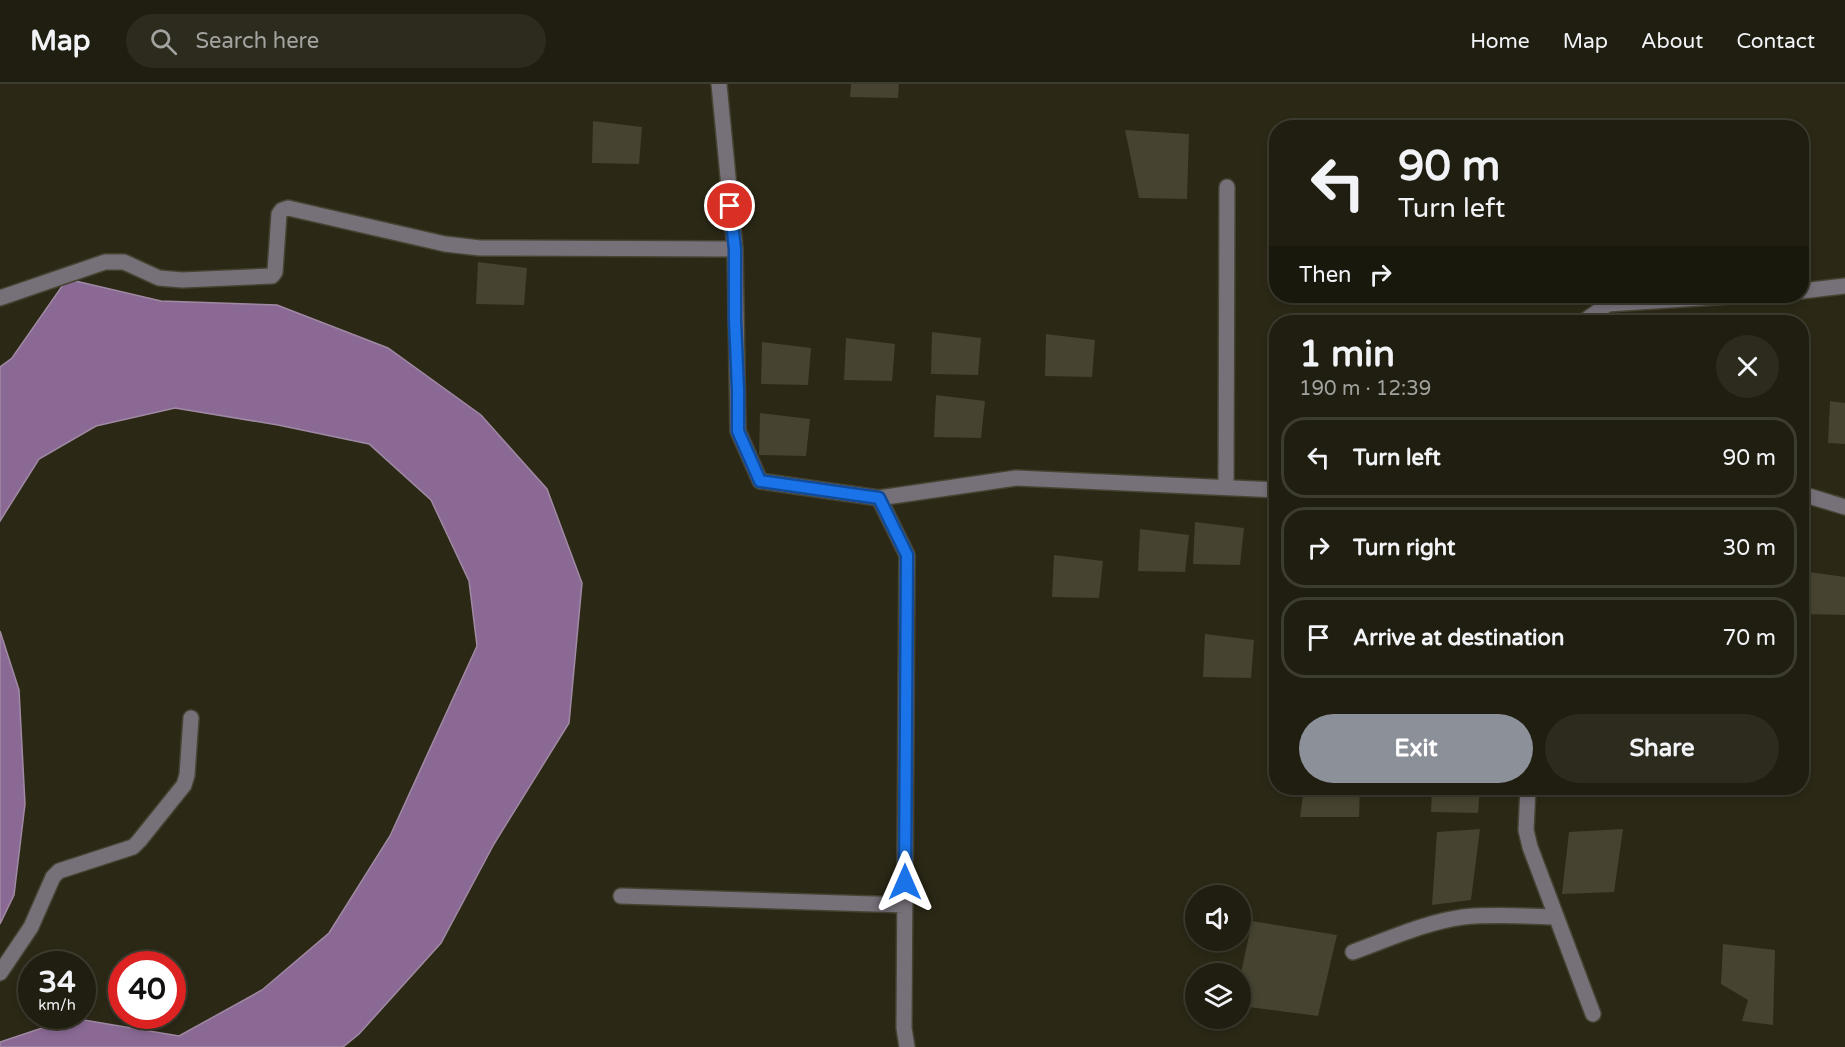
<!DOCTYPE html>
<meta charset="utf-8">
<style>
:root{--surface:#201e10;--page:#2d2b1e;--text:#f1f3f6;--muted:#a2a29f;--line:#3d3c30;--accent:#8c9099}
body{margin:0;font-family:"Varela Round",sans-serif;background:var(--page);color:var(--text);height:100vh;display:flex;flex-direction:column;font-size:22px;white-space:nowrap}
*{box-sizing:border-box;margin:0}
p{font-size:20px;color:var(--muted)}
.icon{flex:none;width:33px;height:33px;fill:none;stroke:currentColor;stroke-width:2;stroke-linecap:round;stroke-linejoin:round}
.map{position:relative;flex:1;overflow:hidden}
.sheet{position:absolute;left:1269px;top:231px;width:540px;height:480px;display:flex;flex-direction:column;background:var(--surface);border-radius:24px;box-shadow:0 3px 9px #0003,0 0 0 2px var(--line)}
.sheet>*{flex:none}
.hud{position:absolute;left:1269px;top:36px;width:540px;height:183px;border-radius:24px;box-shadow:0 3px 9px #0003,0 0 0 2px var(--line);background:#201e10;color:var(--text);overflow:hidden}
.fabs{position:absolute;left:1185px;top:801px;display:grid;gap:12px}
.fabs a{display:grid;place-items:center;width:66px;height:66px;border-radius:50%;background:var(--surface);box-shadow:0 3px 9px #0003,0 0 0 2px var(--line);font-size:30px}
.speed{position:absolute;left:18px;top:867px;display:flex;gap:12px;font-size:30px;font-weight:700;text-align:center}
.speed>*{display:grid;place-content:center;width:78px;height:78px;border-radius:50%;background:var(--surface);box-shadow:0 3px 9px #0003,0 0 0 2px var(--line);line-height:1}
.speed small{font-size:15px;font-weight:400}
.speed .limit{border:9px solid #d22;background:#fff;color:#111}
.pin{position:absolute;display:grid;place-items:center;width:51px;height:51px;color:#fff;margin:-26px;border:3px solid #fff;border-radius:50%;box-shadow:0 2px 6px #0007}
.me{position:absolute;width:66px;margin:-33px;rotate:0deg;stroke-linejoin:round;filter:drop-shadow(0 0 4px #0008)}
.turn{display:flex;align-items:center;gap:21px;height:126px;padding:0 30px;font-size:27px}
.turn .icon{width:78px;height:78px;stroke-width:2.5}
.turn b{display:block;font-size:42px;line-height:51px}
.then{display:flex;align-items:center;height:57px;padding:0 30px;background:#0003;gap:12px;font-size:22px}
.round{display:grid;place-items:center;flex:none;width:63px;height:63px;border-radius:32px;background:var(--page)}
.headline{display:flex;align-items:center;justify-content:space-between;height:102px;padding:0 30px}
h1{font-size:36px;font-weight:800;line-height:45px}
.cta{display:flex;gap:12px;margin-top:auto;padding:12px 30px}
.cta a{flex:1;height:69px;border-radius:36px;background:var(--accent);color:#fff;font-size:24px;font-weight:800;line-height:69px;text-align:center}
.cta a+a{background:var(--page);color:var(--text)}
ul{padding:0;list-style:none}
li{display:flex;align-items:center;gap:18px;height:81px;margin:0 12px 9px;padding:0 18px;border:3px solid var(--line);border-radius:24px}
li div{flex:1}
li b{display:block;font-size:22px}
li em{font-style:normal}
header{display:flex;align-items:center;gap:36px;box-sizing:border-box;height:84px;padding:0 30px;background:var(--surface);border-bottom:2px solid var(--line)}
header strong{font-size:28px}
nav{display:flex;gap:33px;margin-inline-start:auto;font-size:21px}
.search{width:420px;height:54px;background:var(--page);display:flex;align-items:center;gap:15px;box-sizing:border-box;padding:0 21px;border-radius:33px;color:var(--muted);font-size:22px}
.map>svg:first-child{display:block}
.water{fill:#8a6a94;stroke:#a089a3;stroke-width:1.5}
.building{fill:#464330}
.lines{fill:none;stroke-linecap:round;stroke-linejoin:round}
.minor-casing{stroke:#464332;stroke-width:18}
.minor{stroke:#767078;stroke-width:15}
.route-casing{stroke:#114b97;stroke-width:15}
.route{stroke:#1a73e8;stroke-width:10}
</style>
<header>
<strong>Map</strong>
<div class="search"><svg class="icon" aria-label="search" viewBox="0 0 24 24"><circle cx="10" cy="10" r="6"/><path d="M15 15l6 6"/></svg>Search here</div>
<nav><a>Home</a><a>Map</a><a>About</a><a>Contact</a></nav>
</header>
<div class="map">
<svg width="1845" height="963" viewBox="0 0 1845 963">
<rect width="100%" height="100%" fill="#2b2816"/>
<path class="water" d="M67 195 161 217 277 221 388 264 481 331 547 405 582 499 569 639 494 760 441 859 359 950 343 963H0V958L72 934 179 952 262 906 329 849 390 752 477 562 469 497 431 416 369 360 278 341 175 324 96 342 39 375 0 437V283L12 274Z
M0 547 19 606 25 720 14 811 0 840Z"/>
<path class="building" d="M851 0H899L898 14 850 13Z
M593 37 642 43 639 80 592 79Z
M1125 46 1189 50 1187 115 1139 114Z
M478 178 527 184 524 221 476 220Z
M932 248 981 254 978 291 931 290Z
M1046 250 1095 256 1092 293 1045 292Z
M846 254 895 260 892 297 844 296Z
M762 258 811 264 808 301 761 300Z
M1802 260H1808L1804 297H1802Z
M936 311 985 317 981 354 934 353Z
M1830 317 1845 319V360L1828 359Z
M760 329 810 335 806 372 759 371Z
M1195 438 1244 444 1240 481 1193 480Z
M1140 445 1189 451 1185 488 1138 487Z
M1054 471 1103 477 1099 514 1052 513Z
M1802 487 1845 493V531L1802 530Z
M1205 550 1254 556 1251 594 1203 593Z
M1304 704H1360L1359 733H1300Z
M1432 704H1480L1478 729 1431 728Z
M1480 745 1471 816 1432 821 1437 748Z
M1623 745 1614 808 1562 810 1569 748Z
M1252 837 1337 851 1318 932 1240 922V894Z
M1723 860 1775 866 1773 941 1742 937 1748 916 1721 900Z"/>
<g class="lines">
<defs>
<path id="minor" d="M719 0 735 165 738 347 760 397 879 414 907 471 904 944 907 963
M1802 207 1845 202
M0 214 105 178H124L159 194 182 196 272 192 275 188 279 130 282 126 288 124 445 160 480 164 735 165
M1583 238 1608 220 1732 212
M1226 403 1227 103
M1802 410 1845 423
M879 414 1016 394 1276 406
M1528 704 1526 746 1530 763 1593 930
M621 812 905 821
M1353 868C1389 855 1426 838 1463 833 1494 830 1525 832 1556 833
M0 889 31 843 53 793 59 787 133 763 139 757 184 701 187 691 191 634"/>
</defs>
<use href="#minor" class="minor-casing"/>
<use href="#minor" class="minor"/>
</g>
<g class="lines">
<defs>
<path id="route" d="M730 122 735 165V236L738 306V347L760 397 879 414 907 471 905 798"/>
</defs>
<use href="#route" class="route-casing"/>
<use href="#route" class="route"/>
</g>
</svg>
<div class="fabs">
<a><svg class="icon" aria-label="sound" viewBox="0 0 24 24"><path d="M4 9h4l5-4v14l-5-4H4zM17 9q2 3 0 6"/></svg></a>
<a><svg class="icon" aria-label="layers" viewBox="0 0 24 24"><path d="M12 4l9 5-9 5-9-5zM3 14l9 5 9-5"/></svg></a>
</div>
<div class="speed"><div>34<small>km/h</small></div><div class="limit">40</div></div>
<div class="pin" style="left:730px;top:122px;background:#d93025"><svg class="icon" aria-label="arrive" viewBox="0 0 24 24"><path d="M6 21V4h12l-3 4 3 4H6"/></svg></div>
<svg class="me" style="left:905px;top:798px" viewBox="-20 -20 40 40"><path d="M0-17L14 15 0 8-14 15z" fill="#1a73e8" stroke="#fff" stroke-width="4"/></svg>
<div class="hud">
<div class="turn"><svg class="icon" aria-label="left" viewBox="0 0 24 24"><path d="M17 20v-9H6M10 6l-5 5 5 5"/></svg><div><b>90 m</b>Turn left</div></div>
<div class="then">Then<svg class="icon" aria-label="right" viewBox="0 0 24 24"><path d="M7 20v-9h11M14 6l5 5-5 5"/></svg></div>
</div>
<section class="sheet">
<div class="headline"><div><h1>1 min</h1><p>190 m · 12:39</p></div><a class="round"><svg class="icon" aria-label="close" viewBox="0 0 24 24"><path d="M6 6l12 12M18 6L6 18"/></svg></a></div>
<ul>
<li><svg class="icon" aria-label="left" viewBox="0 0 24 24"><path d="M17 20v-9H6M10 6l-5 5 5 5"/></svg><div><b>Turn left</b></div><em>90 m</em></li>
<li><svg class="icon" aria-label="right" viewBox="0 0 24 24"><path d="M7 20v-9h11M14 6l5 5-5 5"/></svg><div><b>Turn right</b></div><em>30 m</em></li>
<li><svg class="icon" aria-label="arrive" viewBox="0 0 24 24"><path d="M6 21V4h12l-3 4 3 4H6"/></svg><div><b>Arrive at destination</b></div><em>70 m</em></li>
</ul>
<div class="cta"><a>Exit</a><a>Share</a></div>
</section>
</div>
